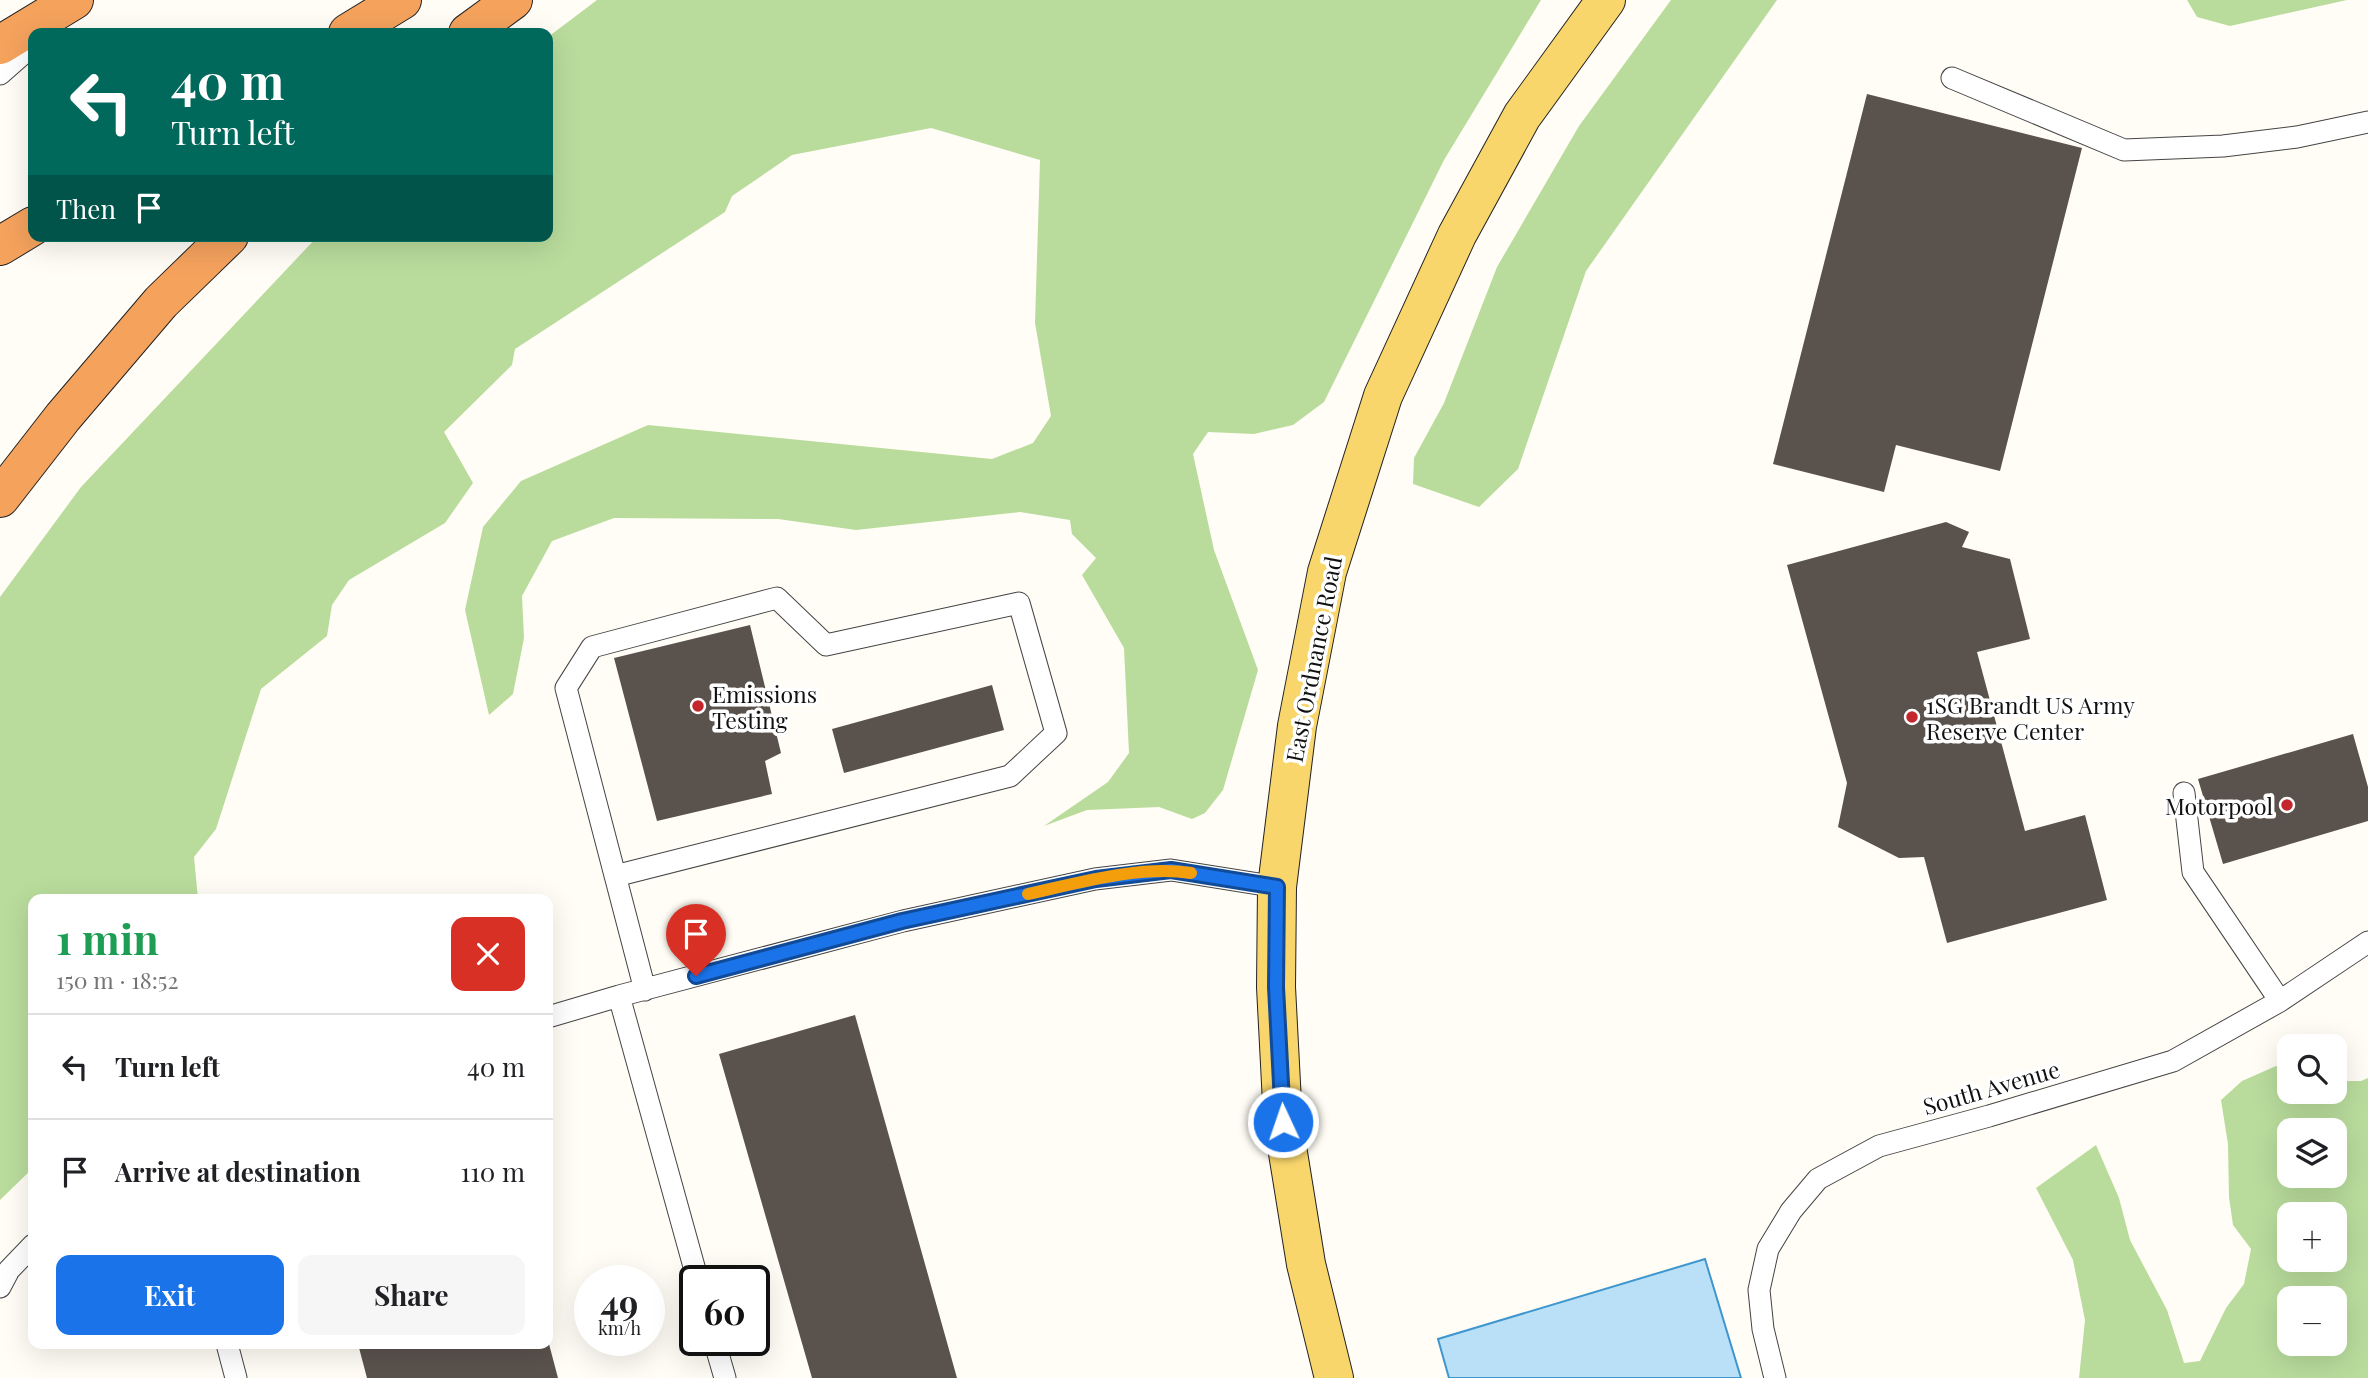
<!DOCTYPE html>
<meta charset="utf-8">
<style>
:root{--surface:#fff;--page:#f6f6f6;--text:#202124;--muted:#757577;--line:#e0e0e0;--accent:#1a73e8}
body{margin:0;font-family:"Playfair Display",serif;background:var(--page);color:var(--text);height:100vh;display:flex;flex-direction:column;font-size:26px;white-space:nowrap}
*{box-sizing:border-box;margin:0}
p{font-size:23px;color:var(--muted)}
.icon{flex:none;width:38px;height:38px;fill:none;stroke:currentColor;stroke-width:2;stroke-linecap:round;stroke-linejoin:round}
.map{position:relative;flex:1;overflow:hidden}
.details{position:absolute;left:28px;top:894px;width:525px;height:455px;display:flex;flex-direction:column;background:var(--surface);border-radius:14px;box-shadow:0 7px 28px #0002}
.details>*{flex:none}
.guide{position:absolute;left:28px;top:28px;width:525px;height:214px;border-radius:14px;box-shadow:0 7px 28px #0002;background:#00695c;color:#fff;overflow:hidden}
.fabs{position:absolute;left:2277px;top:1034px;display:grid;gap:14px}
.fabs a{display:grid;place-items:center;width:70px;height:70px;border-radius:14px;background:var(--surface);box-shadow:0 7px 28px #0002;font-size:35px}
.speed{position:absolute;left:574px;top:1265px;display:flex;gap:14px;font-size:35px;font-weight:700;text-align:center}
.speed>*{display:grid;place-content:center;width:91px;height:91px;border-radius:50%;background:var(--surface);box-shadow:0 7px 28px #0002;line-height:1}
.speed small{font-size:18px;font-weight:400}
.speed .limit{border:4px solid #111;border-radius:10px;background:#fff;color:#111}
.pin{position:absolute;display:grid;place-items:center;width:60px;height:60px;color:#fff;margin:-72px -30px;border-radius:50% 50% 50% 0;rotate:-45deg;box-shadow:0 0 7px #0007}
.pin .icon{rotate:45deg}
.me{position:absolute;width:77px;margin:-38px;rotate:357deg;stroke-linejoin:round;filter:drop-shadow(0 0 5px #0008)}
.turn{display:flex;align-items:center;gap:24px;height:147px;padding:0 28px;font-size:32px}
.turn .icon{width:91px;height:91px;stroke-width:2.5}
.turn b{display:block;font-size:49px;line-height:60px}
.then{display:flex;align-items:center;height:66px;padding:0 28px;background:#0003;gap:14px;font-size:26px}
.round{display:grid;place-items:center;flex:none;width:74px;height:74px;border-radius:14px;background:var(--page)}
.overview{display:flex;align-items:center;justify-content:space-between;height:119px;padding:0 28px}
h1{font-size:42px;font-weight:700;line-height:52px;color:#1e9e55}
.primary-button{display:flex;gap:14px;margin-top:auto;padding:14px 28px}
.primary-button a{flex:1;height:80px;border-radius:14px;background:var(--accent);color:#fff;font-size:28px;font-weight:700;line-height:80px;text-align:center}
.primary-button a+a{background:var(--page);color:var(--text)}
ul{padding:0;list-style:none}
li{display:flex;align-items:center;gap:21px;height:105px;padding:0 28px;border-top:2px solid var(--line)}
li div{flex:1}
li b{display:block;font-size:26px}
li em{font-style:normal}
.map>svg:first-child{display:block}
.forest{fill:#b9dc9c;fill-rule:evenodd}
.water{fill:#b9e0f7;stroke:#3f96cf;stroke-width:2}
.building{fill:#5a524d}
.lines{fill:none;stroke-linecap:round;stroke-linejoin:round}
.service-casing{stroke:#444;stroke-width:23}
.primary-casing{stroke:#222;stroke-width:40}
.motorway-casing{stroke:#222;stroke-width:40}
.service{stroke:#fff;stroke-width:21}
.primary{stroke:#f9d66b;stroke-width:38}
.motorway{stroke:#f5a25d;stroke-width:38}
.route-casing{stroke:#114b97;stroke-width:18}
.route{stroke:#1a73e8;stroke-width:12}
.slow{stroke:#f59e0b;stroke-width:12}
.poi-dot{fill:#c4262e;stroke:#fff;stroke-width:2.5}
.labels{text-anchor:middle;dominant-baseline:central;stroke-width:7;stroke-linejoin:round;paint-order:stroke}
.street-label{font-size:23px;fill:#111;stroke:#fff}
.poi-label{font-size:23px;fill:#111;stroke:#fff;text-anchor:start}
</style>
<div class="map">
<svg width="2368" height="1378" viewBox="0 0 2368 1378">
<rect width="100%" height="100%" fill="#fffdf5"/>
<path class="forest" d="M597 0H1541L1444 160 1324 402 1293 425 1254 434 1208 432 1193 454 1214 550 1258 670 1223 790 1205 813 1192 819 1159 807 1087 810 1044 826 1108 782 1129 753 1124 648 1082 575 1096 558 1072 534 1070 520 1020 512 856 530 778 519 614 518 552 541 522 596 524 638 513 694 489 715 465 610 483 527 521 481 648 425 992 459 1033 443 1051 416 1035 323 1040 160 931 128 792 155 732 196 725 212 515 349 512 365 444 432 473 483 445 523 349 580 332 605 327 636 261 689 216 829 194 857 198 899 33 900V1168L0 1200V597L81 487 318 236H548V37Z
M1671 0H1777L1586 271 1518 469 1479 507 1413 484 1414 458 1444 403 1497 267 1579 126Z
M2187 0H2347L2230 26 2197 17Z
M2276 1066 2289 1069V1092H2334L2335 1076 2340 1081H2361L2368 1078V1378H2079L2085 1320 2073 1260 2036 1188 2096 1145 2119 1198 2130 1240 2167 1310 2184 1363 2200 1361 2226 1308 2244 1284 2251 1249 2233 1225 2229 1197 2228 1144 2221 1100 2242 1081ZM2289 1130H2334V1176H2289ZM2289 1214H2334V1260H2289ZM2289 1298H2334V1344H2289Z"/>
<path class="water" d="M1705 1259 1741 1378H1449L1438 1339Z"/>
<path class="building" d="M1867 94 2082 148 2000 471 1896 445 1884 492 1773 464Z
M1946 522 1969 532 1962 547 2010 559 2030 639 1977 652 2025 831 2085 815 2107 900 1947 943 1924 857 1899 858 1838 827 1847 783 1787 565Z
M750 625 781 753 765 761 772 794 657 821 614 658Z
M992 685 1004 730 844 773 832 729Z
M2353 734 2368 787V821L2223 864 2198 779Z
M855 1015 957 1378H812L719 1054Z
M358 1344H549L558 1378H367Z"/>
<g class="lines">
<defs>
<path id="service" d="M0 74 33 45
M1952 78 2124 150 2223 146 2297 137 2368 122
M2184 793 2193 872 2280 1001
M615 876 1010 776 1056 733 1019 603 826 645 777 598 592 647 566 688 645 990
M619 996 698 1281
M548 1017 619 996 903 921 1095 879 1171 870 1277 887
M0 1287 9 1270 33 1245
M714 1340 725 1378
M227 1344 236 1378
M1775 1378 1763 1329 1759 1290 1768 1249 1791 1211 1818 1179 1879 1146 1989 1116 2173 1061 2280 1001 2368 942"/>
<path id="primary" d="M1334 1378 1306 1264 1283 1122 1276 987 1277 887 1297 726 1327 572 1383 396 1457 235 1522 116 1606 0"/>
<path id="motorway" d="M348 33 402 0
M468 33 513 0
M0 45 74 0
M0 246 33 226
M0 498 63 417 161 302 229 236"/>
</defs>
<use href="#service" class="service-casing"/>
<use href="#primary" class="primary-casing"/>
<use href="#motorway" class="motorway-casing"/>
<use href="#service" class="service"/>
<use href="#primary" class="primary"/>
<use href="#motorway" class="motorway"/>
</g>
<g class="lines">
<defs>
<path id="route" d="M696 976 902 921 1096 879 1171 870 1277 887 1276 987 1283 1122"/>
</defs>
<use href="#route" class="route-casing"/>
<use href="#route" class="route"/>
<path class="slow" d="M1028 894C1078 883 1140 865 1191 873"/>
</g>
<g class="poi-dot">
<circle cx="698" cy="706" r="7"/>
<circle cx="1912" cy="717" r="7"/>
<circle cx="2287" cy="805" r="7"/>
</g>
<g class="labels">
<g class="street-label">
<text transform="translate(1313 659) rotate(-79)">East Ordnance Road</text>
<text transform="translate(1991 1087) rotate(-16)">South Avenue</text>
</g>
<g class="poi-label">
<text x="712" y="693">Emissions<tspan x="712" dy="26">Testing</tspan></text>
<text x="1926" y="704">1SG Brandt US Army<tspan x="1926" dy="26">Reserve Center</tspan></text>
<text x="2273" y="805" text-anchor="end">Motorpool</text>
</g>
</g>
</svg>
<div class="fabs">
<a><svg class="icon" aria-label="search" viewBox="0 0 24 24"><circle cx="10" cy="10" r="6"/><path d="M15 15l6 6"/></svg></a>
<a><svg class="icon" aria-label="layers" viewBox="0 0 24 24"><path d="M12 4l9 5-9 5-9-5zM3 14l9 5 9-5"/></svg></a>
<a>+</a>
<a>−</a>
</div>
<div class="speed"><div>49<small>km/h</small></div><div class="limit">60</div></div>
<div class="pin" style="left:696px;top:976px;background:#d93025"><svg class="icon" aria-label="arrive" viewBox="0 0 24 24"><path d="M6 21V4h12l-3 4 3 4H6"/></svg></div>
<svg class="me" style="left:1283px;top:1122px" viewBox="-20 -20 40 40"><circle r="17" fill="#1a73e8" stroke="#fff" stroke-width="3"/><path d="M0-11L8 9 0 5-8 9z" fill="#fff"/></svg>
<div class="guide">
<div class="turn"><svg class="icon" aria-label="left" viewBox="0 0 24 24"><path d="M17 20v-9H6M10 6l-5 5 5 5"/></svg><div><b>40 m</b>Turn left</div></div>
<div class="then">Then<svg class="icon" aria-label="arrive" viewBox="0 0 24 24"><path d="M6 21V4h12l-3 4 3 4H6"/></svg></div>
</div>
<section class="details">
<div class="overview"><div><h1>1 min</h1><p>150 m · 18:52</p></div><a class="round" style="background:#d93025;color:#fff"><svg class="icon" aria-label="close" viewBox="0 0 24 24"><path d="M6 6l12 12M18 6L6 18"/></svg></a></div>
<ul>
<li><svg class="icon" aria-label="left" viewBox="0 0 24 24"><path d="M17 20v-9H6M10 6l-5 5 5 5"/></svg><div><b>Turn left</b></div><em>40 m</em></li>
<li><svg class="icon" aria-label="arrive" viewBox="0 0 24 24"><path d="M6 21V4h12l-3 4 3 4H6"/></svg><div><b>Arrive at destination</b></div><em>110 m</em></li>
</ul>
<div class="primary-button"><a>Exit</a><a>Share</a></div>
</section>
</div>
